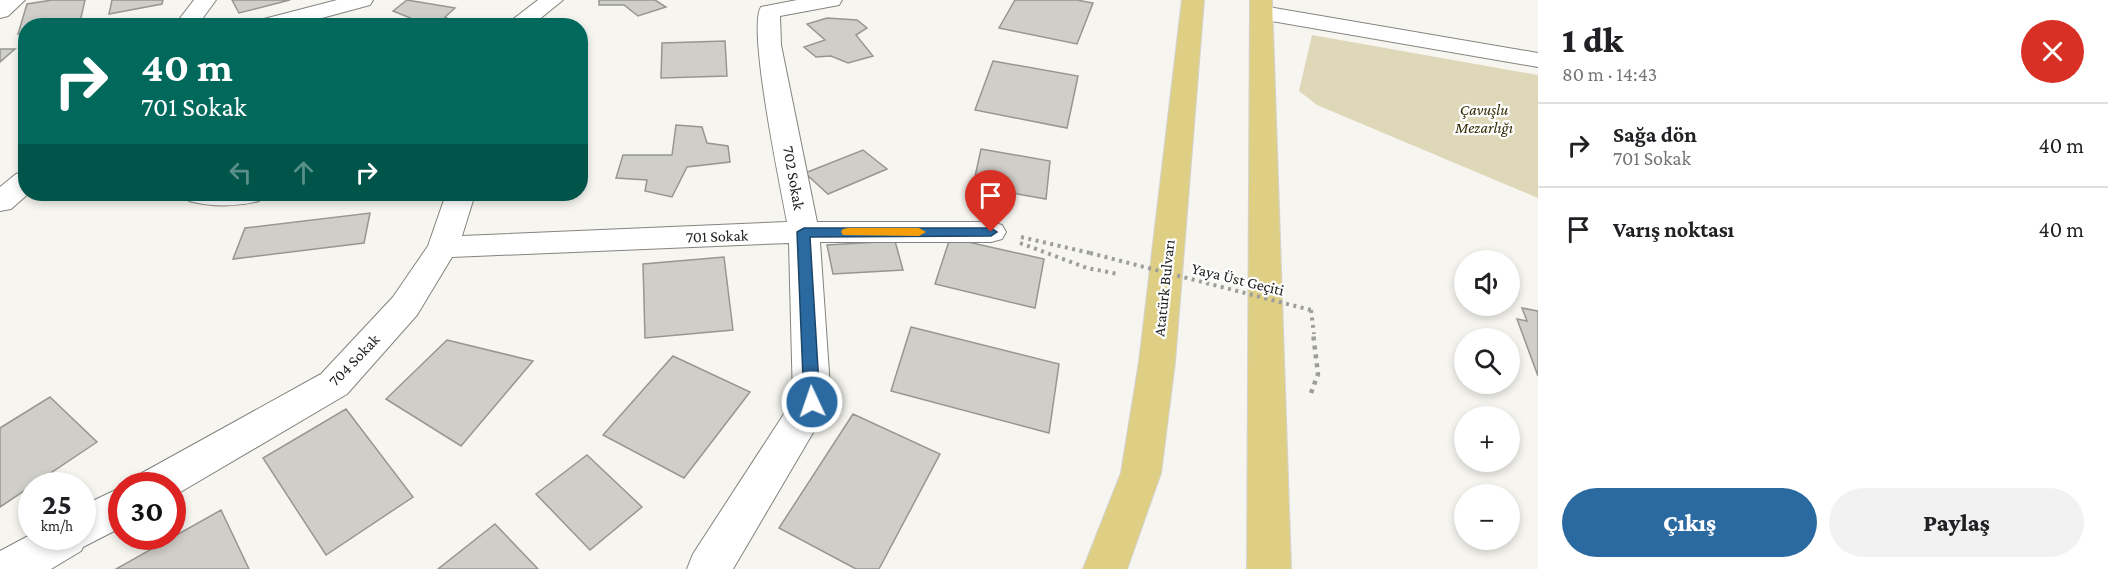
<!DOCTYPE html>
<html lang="tr">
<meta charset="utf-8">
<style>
:root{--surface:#fff;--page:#f2f2f2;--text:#202124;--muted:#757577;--line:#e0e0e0;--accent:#2a6aa1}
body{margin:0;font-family:"Crimson Pro",serif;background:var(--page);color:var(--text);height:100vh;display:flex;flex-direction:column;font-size:22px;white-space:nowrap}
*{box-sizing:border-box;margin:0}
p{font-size:20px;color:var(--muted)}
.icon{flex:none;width:33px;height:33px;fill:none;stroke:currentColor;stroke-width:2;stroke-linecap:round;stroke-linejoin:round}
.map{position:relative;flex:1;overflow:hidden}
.drawer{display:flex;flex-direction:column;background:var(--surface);width:570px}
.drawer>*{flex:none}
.hud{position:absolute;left:18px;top:18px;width:570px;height:183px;border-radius:24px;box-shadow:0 3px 9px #0003;background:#00695c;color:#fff;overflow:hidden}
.controls{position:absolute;left:1454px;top:250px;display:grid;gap:12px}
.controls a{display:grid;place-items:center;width:66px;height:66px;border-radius:50%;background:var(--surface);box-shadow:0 3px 9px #0003;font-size:30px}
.speed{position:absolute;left:18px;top:472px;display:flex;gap:12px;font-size:30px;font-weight:700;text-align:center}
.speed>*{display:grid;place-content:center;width:78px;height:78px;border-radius:50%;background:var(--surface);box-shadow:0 3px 9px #0003;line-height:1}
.speed small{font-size:15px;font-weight:400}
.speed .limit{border:9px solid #d22;background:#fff;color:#111}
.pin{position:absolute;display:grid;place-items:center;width:51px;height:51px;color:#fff;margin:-62px -26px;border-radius:50% 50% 50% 0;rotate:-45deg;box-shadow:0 0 6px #0007}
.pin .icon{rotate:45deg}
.me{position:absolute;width:66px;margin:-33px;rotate:357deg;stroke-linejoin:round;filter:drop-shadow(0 0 4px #0008)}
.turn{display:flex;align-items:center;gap:21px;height:126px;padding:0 24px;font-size:27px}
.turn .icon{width:78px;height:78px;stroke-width:2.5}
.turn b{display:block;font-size:42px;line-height:51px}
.lanes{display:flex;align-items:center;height:57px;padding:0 24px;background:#0003;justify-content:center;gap:30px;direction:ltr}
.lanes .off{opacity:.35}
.round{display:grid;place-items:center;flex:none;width:63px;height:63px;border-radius:32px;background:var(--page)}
.headline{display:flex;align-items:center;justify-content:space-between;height:102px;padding:0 24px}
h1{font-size:36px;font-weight:800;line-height:45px}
.primary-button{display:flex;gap:12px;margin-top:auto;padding:12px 24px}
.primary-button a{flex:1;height:69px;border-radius:36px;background:var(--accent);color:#fff;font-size:24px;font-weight:800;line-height:69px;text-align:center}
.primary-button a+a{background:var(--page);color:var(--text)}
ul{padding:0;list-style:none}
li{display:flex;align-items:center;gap:18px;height:84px;padding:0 24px;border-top:2px solid var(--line)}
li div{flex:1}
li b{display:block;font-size:22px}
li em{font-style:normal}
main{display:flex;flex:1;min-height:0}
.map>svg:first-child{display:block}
.green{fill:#ded8b8}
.building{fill:#cfcec8;stroke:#979691;stroke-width:1.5}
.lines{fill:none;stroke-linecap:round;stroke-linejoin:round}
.minor-casing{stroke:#84837d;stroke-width:2}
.major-casing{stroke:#d3d3d3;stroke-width:2}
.path-far1{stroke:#9d9d99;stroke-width:4;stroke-dasharray:3 4.5;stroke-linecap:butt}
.path{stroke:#9d9d99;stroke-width:4.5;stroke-dasharray:4 5;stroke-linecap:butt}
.minor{fill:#fff;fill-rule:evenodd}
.major{fill:#decf84;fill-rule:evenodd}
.path-bridge{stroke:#9d9d99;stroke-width:4;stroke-dasharray:3 4.5;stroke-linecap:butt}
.route{fill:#2a6aa1;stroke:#1b4569;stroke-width:1.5}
.slow{fill:#f59e0b}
.labels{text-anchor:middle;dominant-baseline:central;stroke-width:4.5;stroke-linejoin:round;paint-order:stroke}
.park-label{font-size:16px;font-style:italic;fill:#342c04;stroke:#fff}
.street-label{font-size:16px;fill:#232321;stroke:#fff}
</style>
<main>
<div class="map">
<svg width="1538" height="569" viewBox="0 0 1538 569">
<rect width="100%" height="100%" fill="#f6f5f0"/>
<path class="green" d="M1312 35 1538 75V198L1317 105 1299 91Z"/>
<path class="building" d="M52 0H85L80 22 64 26H26V33L18 34 27 4Z
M112 0H163L162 4 109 14Z
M232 0H290L239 13Z
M407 0 455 8 445 17 459 25 415 26 418 21 393 11Z
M599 0H655L666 7 638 16 624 5H599Z
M1015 0H1077L1093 3 1077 44 999 28Z
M827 18 857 20 867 28 856 35 873 56 848 63 831 56 816 57 804 47 825 40 807 24Z
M355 19 361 26H332Z
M725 41 727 76 661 78 662 43Z
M0 49H15L0 62Z
M993 61 1078 76 1067 128 975 110Z
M676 125 702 127 707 143 728 146 730 162 687 167 672 197 645 191 647 180 616 178 623 155H672Z
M981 149 1050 161 1046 199 973 186Z
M863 150 887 169 828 194 805 173Z
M370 213 364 243 233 259 245 228Z
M950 238 1044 259 1035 308 935 284Z
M895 241 903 270 833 274 827 245Z
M724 257 733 330 645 338 643 264Z
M1522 308 1538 311V376L1517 319 1527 321Z
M911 327 1059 364 1049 433 891 391Z
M447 340 533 361 461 446 386 399Z
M673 356 750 392 684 478 603 435Z
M50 397 97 442 0 507V428Z
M346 409 413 497 326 555 263 458Z
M853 414 940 454 879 569H856L779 528Z
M587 455 642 507 590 550 536 494Z
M221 510 249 569H116Z
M495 524 538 569H438Z"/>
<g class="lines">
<defs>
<path id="minor" d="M0 0H25L8 16 0 18Z
M194 0H216L197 26H174Z
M337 0H373L370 5 292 26H253L256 21Z
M538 0H563L531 26H504Z
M797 0H842L839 5 780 16 781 45 817 222H991L1002 225 1006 232 1002 239 991 242H820L831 402 733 569H687L693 554 793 400 789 243 452 257 417 315 347 394 172 497V486H136L142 473 321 374 393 297 428 246 446 194H475L462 236 787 222C781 189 747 28 761 7Z
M1262 6 1538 53V67L1254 18 1251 13 1254 8Z
M26 171V194H28L11 209 0 211V187L16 174Z
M184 194H264L259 201C235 207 213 207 189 201Z
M122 487V527L83 547 81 551 51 569H0V551L32 534V537H82V506Z"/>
<path id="major" d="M1182 0H1204L1175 362 1161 473 1127 569H1083L1121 473 1139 362Z
M1250 0H1272L1291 569H1247Z"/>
</defs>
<use href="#minor" class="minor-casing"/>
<use href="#major" class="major-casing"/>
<path class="path-far1" d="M1021 237 1090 253
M1020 243 1087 268 1118 274
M1311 310 1314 334"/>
<path class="path" d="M1311 393 1318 374 1313 333"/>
<use href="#minor" class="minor"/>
<use href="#major" class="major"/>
<path class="path-bridge" d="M1090 253 1311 310"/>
</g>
<path class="route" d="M804 228H991L997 232 991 236 810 237 820 402 817 406 812 408 806 406 804 402 797 232Z"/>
<path class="slow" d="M848 228H919L926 232 919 236 843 235 841 232 843 229Z"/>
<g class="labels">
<g class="park-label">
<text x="1484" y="109">Çavuşlu<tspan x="1484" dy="18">Mezarlığı</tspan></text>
</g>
<g class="street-label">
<text transform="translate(794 178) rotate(80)">702 Sokak</text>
<text transform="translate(717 236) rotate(-2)">701 Sokak</text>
<text transform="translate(1238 279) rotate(14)">Yaya Üst Geçiti</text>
<text transform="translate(1164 288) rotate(-84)">Atatürk Bulvarı</text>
<text transform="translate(354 360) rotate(-46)">704 Sokak</text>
</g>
</g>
</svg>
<div class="controls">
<a><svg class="icon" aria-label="sound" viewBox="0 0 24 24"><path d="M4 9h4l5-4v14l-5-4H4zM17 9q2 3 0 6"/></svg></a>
<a><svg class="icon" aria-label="search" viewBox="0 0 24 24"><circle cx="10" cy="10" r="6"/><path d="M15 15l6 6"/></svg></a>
<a>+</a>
<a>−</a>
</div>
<div class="speed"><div>25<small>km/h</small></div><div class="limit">30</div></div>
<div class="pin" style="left:991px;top:232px;background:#d93025"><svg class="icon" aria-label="arrive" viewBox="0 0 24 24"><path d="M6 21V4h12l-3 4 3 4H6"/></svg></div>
<svg class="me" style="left:812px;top:402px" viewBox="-20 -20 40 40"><circle r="17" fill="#2a6aa1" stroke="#fff" stroke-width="3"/><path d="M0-11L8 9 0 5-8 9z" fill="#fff"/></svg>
<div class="hud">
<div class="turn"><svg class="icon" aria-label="right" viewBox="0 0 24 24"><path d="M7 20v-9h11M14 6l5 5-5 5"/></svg><div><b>40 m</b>701 Sokak</div></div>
<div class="lanes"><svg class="icon off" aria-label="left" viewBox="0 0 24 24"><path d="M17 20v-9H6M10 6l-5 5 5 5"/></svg><svg class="icon off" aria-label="ahead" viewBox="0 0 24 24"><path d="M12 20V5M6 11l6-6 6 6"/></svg><svg class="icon" aria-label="right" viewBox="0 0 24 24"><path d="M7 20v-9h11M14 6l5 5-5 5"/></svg></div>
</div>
</div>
<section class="drawer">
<div class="headline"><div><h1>1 dk</h1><p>80 m · 14:43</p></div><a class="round" style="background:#d93025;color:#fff"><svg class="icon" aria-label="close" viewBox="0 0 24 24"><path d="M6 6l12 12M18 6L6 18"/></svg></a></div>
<ul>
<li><svg class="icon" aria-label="right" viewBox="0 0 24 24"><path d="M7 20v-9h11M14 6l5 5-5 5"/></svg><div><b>Sağa dön</b><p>701 Sokak</p></div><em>40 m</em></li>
<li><svg class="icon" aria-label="arrive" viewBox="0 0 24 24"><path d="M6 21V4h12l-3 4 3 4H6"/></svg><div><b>Varış noktası</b></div><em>40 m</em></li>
</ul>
<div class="primary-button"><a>Çıkış</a><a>Paylaş</a></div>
</section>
</main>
